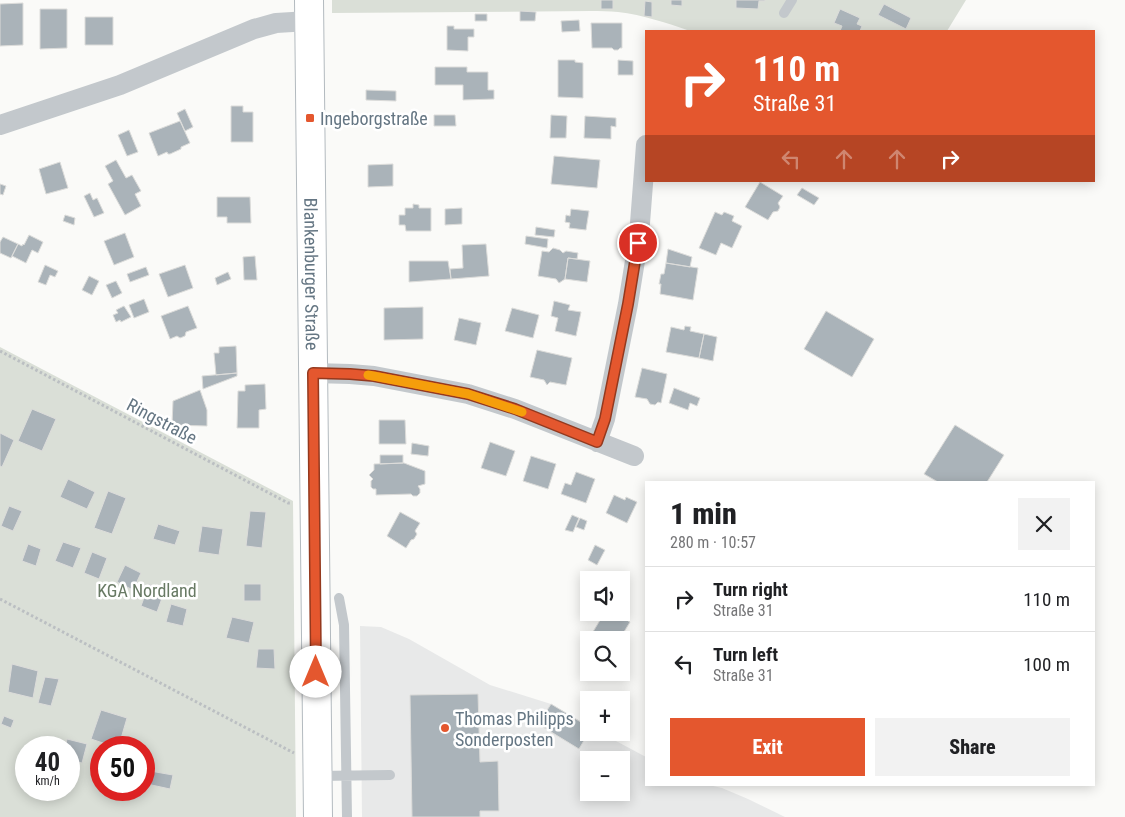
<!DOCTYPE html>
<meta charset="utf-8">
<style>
:root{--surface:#fff;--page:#f2f2f2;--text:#202124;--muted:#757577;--line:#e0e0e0;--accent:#e4572e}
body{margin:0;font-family:"Roboto Condensed",sans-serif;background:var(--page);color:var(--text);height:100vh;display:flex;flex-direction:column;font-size:19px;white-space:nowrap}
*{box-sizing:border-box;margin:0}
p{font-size:16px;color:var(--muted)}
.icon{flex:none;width:28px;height:28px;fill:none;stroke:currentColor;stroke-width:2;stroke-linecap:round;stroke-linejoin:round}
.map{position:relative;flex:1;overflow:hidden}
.panel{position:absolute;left:645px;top:481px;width:450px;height:305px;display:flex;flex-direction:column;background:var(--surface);border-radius:0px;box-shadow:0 2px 12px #0003}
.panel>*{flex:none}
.banner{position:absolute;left:645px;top:30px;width:450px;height:152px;border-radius:0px;box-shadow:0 2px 12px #0003;background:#e4572e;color:#fff;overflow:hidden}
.buttons{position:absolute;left:580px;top:571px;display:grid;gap:10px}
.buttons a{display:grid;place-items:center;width:50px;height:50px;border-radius:0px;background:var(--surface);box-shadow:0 2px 12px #0003;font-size:25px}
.speed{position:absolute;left:15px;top:736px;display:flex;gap:10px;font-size:25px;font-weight:700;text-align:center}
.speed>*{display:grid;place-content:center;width:65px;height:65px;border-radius:50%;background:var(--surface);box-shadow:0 2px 12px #0003;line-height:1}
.speed small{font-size:12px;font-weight:400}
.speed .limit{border:8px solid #d22;background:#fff;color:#111}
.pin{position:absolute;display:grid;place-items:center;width:42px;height:42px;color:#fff;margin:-21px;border:2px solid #fff;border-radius:50%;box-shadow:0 1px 5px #0007}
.me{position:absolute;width:55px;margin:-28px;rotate:0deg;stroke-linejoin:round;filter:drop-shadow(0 0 4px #0008)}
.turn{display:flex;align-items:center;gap:18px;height:105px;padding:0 25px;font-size:22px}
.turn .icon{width:65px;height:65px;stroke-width:2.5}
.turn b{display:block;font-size:35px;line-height:42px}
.lanes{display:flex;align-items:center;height:48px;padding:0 25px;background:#0003;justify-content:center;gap:25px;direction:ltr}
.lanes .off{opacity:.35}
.round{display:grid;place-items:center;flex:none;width:52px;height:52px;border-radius:0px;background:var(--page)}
.overview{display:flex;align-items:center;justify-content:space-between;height:85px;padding:0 25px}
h1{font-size:30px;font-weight:800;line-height:38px}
.action{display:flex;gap:10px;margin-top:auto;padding:10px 25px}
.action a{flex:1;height:58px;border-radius:0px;background:var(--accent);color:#fff;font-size:20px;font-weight:800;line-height:58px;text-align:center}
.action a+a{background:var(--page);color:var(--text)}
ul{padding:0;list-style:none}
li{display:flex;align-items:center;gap:15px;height:65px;padding:0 25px;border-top:1px solid var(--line)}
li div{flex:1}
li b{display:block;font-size:19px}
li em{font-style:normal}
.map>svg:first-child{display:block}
.built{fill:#e8e9e9;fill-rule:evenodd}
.green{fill:#dadfd7;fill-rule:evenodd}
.building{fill:#aab3b9;stroke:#dcdcda}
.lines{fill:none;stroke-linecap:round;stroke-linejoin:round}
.secondary-casing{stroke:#b3babf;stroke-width:30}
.path{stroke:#bbbfc2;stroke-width:3;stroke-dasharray:2.5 2.5;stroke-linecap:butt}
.service{stroke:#c3c8cc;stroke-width:10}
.minor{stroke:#c3c8cc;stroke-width:20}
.secondary{stroke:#fff;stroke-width:28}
.route-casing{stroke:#94391e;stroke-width:12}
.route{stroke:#e4572e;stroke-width:9}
.slow{stroke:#f59e0b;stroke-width:9}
.poi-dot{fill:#e4572e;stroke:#fff;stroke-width:2}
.labels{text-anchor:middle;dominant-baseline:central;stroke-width:5;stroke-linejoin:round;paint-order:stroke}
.poi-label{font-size:18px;fill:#657683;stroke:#fff;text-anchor:start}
.street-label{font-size:18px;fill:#657683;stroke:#fff}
.park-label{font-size:18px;fill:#687a64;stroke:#fff}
</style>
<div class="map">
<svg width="1125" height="817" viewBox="0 0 1125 817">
<rect width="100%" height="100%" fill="#fafaf8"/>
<path class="built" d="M360 626 381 627 409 639 490 685 551 704 589 726V732L601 733 646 757V785H709L722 788 748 799 785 817H362ZM589 760H621V792H589Z"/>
<path class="green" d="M332 0H966L947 31H690C667 23 643 15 618 12 609 11 600 11 591 11L332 13Z
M0 347 293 501 296 817H0ZM26 748H69V790H26ZM101 748H144V790H101Z"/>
<path class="building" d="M601 0H613V9H601Z
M671 0H682V6L671 5Z
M736 0H765V1H759L758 9 736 8Z
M645 1 652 2V17L644 16Z
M23 3V45L0 46V4Z
M884 4 911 18 906 29 878 15Z
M40 9H67V48L40 49Z
M840 9 860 18 857 24 862 26 860 31H840L842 26 834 23Z
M520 11 536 12 535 21H520Z
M475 14H487V21H475Z
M85 17H113V45H85Z
M579 20 580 31 562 32 561 21Z
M591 23H622V48H620L618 50H614L612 48H592Z
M447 26H454V29H474V37H468V51L447 50Z
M558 60H575V62L583 63V98L558 97Z
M618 60 633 61V75H618Z
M435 67H467V72H488V90H494V99L463 100V85H435Z
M366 90 396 91V101L366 100Z
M231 106H243V112H253V142H231Z
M185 109 193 127 185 131 177 113Z
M434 115H455L456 126H434Z
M551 115 567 116 566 138H550Z
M585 116 616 118V127L611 126V139L584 138Z
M180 121 190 143 181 147V149L170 154H168L167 152 158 156 149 133Z
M129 130 138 152 127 156 118 135Z
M554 156 600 160 597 188 551 184Z
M116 160 126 178 132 175 141 191 135 194 141 206 125 215 108 184 113 181 105 166Z
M60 162 68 188 46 194 39 169Z
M393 164V186L368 187V165Z
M760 182 783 196 778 203 780 207 778 211 773 212 768 220 745 207Z
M0 184 6 186 3 195 0 194Z
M802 188 819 198 814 205 797 195Z
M90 193 93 200 97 198 104 213 94 217 84 196Z
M217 197H250L251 223H227V217H217Z
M413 204 419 205V208H431V231H406L405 225H399V215H405V208H413Z
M462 208V224L445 225V209Z
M571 209 589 211 586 230 569 228 570 223 565 222 566 215 570 216Z
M715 212 722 215 724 212 734 216 732 221 742 226 732 248 721 243 716 255 699 248Z
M65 215 75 218 74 225 63 221Z
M536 227 555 230 554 237 535 235Z
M125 233 134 257 114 265 104 241Z
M29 235 43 242 38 253 32 250 26 263 12 256 18 244 22 246 23 244 24 245Z
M526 236 548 239 547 248 525 244Z
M3 237 18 244 11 258 0 253V242Z
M486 244 489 276 451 279 450 269 463 268 462 245Z
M553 248 560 250 563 253 566 251 578 253 577 259 568 258 565 279 559 283 556 279 538 276 542 251 549 252Z
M668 249 692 257 690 267 666 263Z
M255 256 257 280H244L243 257Z
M568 258 590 261 587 282 565 279Z
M409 261H448L451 279 409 282Z
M666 263 698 268 693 300 660 294 661 284H659L661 274H664Z
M45 265 58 271 55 277 50 275 46 285 38 282Z
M185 265 193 288 168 297 159 274Z
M146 267 149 275 130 282 127 274Z
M228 272 231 279 217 285 215 278Z
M89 276 99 281 92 295 82 290Z
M116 281 122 293 112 298 106 285Z
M144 299 149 312 134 318 129 305Z
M554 301 570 305 568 310 581 312 576 336 555 331 558 318 551 316Z
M124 306 131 317 121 322 120 320 116 322 113 315 118 313 116 310Z
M188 306 197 328 186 332 185 336 180 338 177 336 170 339 161 316Z
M423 307V339L384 340V308Z
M512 308 539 315 533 338 505 331Z
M826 311 874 339 852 377 804 349Z
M459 318 481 323 476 345 454 340Z
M685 326 691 327 690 331 704 334 699 358 666 352 671 327 684 330Z
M704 334 717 337 713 361 699 358Z
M236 346 237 373 216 375 214 353H219V347Z
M537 350 572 358 566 385 550 382 547 385 544 380 530 377Z
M642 368 667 374 661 403 658 402 655 405 650 404 647 399 635 397Z
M237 373V376L203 389 202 376Z
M265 384 266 409 259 410V428H237L238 391H245V385Z
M674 388 700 398 697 406 690 403 688 410 669 403Z
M200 390 207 410V426L172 425 173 401Z
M32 409 56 419 42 451 18 441Z
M379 420H405L406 444H379Z
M955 425 1004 455 987 482H938L924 474Z
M0 433 14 440 2 467 0 466Z
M490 442 515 451 506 476 481 468Z
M412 443 429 446 428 456 411 454Z
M380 455H403V463L380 464Z
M531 456 556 464 548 489 523 481Z
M404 463 425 471V484L418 486 420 489V493L417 496H413L411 494 376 495V489H373L371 487V481L373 479 369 475 374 470V464Z
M576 472 595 479 586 503 561 494 565 483 571 485Z
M68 479 95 492 87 509 60 497Z
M108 491 126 498 112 534 94 528Z
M614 495 625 500 626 497 637 502 627 523 606 513Z
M9 506 22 511 13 531 1 526Z
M250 511 266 512 262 548 246 546Z
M400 512 420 523 415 531 417 534 414 539 411 540 406 548 387 536Z
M572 515 579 518 573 532 565 530Z
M580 518 587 521 584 530 576 527Z
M158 524 180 531 175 545 153 539Z
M202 526 223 529 219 555 198 552Z
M63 542 81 548 73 568 55 561Z
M28 544 41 549 36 566 22 561Z
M595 545 605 550 597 565 588 560Z
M92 552 107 558 99 579 84 573Z
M125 565 141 573 133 590 117 582Z
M149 584 165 590 157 612 141 606Z
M244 584H261V601H244Z
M171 604 187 609 183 626 166 622Z
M605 612H613L630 622 619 640H589V654L582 650Z
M232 617 254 622 249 643 226 638Z
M258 649H274L275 669 256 668Z
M12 664 38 671 33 698 8 692Z
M45 677 59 679 51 706 38 703Z
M478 694 480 762 498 761 499 811H480V817H412L410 695Z
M551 704 589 727V732L579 749 538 724Z
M101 710 127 718 120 742 115 747 91 739Z
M4 716 14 720 11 728 1 724Z
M67 739 87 744 82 763 69 760V748H65Z
M101 766V776L97 774Z
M150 771 173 775 170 789 147 784Z"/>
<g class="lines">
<defs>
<g id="secondary">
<path id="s1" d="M309 0 318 817"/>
</g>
</defs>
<use href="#secondary" class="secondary-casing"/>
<path class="path" d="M0 351 288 503H292
M0 599 294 753"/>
<path class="service" d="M784 13 792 0
M339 598 344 625 347 817
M318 776 390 775"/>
<path class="minor" d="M0 125 120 85 254 29 276 23 309 21
M313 373 350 374 374 376 468 394 515 409 634 456
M597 442 605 419 628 304 639 236 646 145"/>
<use href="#secondary" class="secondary"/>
</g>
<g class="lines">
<defs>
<path id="route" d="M316 672 313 373 350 374 374 376 468 394 515 409 597 442 605 419 628 304 638 243"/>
</defs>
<use href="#route" class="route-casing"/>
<use href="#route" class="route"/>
<path class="slow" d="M368 375 468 394 522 412"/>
</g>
<g class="poi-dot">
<rect x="305" y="113" width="10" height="10" rx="2.5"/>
<circle cx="445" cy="728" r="5"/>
</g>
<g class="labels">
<g class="poi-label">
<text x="320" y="118">Ingeborgstraße</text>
<text x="455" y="718">Thomas Philipps<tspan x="455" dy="21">Sonderposten</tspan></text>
</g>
<g class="street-label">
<text stroke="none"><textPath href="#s1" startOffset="274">Blankenburger Straße</textPath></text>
<text transform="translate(162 421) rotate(28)">Ringstraße</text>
</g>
<g class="park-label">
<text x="147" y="590">KGA Nordland</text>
</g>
</g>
</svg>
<div class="buttons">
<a><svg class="icon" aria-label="sound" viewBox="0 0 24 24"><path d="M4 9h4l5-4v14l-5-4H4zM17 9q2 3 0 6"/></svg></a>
<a><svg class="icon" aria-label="search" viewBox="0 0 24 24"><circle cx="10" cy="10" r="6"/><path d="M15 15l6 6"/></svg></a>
<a>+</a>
<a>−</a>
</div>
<div class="speed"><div>40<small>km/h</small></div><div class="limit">50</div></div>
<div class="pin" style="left:638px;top:243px;background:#d93025"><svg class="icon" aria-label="arrive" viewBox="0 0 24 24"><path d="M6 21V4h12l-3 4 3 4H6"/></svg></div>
<svg class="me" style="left:316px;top:672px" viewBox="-20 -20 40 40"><circle r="19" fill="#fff"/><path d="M0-13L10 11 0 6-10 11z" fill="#e4572e"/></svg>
<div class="banner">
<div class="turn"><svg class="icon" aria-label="right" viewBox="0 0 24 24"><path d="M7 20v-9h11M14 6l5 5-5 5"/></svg><div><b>110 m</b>Straße 31</div></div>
<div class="lanes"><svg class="icon off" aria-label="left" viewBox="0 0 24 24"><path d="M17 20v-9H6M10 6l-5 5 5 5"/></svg><svg class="icon off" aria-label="ahead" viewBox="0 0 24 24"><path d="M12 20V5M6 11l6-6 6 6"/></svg><svg class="icon off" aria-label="ahead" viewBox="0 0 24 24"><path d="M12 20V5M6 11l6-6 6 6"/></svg><svg class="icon" aria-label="right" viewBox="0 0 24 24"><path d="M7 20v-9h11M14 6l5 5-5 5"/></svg></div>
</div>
<section class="panel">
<div class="overview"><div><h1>1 min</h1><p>280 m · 10:57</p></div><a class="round"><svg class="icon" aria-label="close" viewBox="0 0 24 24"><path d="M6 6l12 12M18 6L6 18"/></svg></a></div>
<ul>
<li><svg class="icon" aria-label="right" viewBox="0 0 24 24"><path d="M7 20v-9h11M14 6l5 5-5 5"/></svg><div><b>Turn right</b><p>Straße 31</p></div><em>110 m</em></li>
<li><svg class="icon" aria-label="left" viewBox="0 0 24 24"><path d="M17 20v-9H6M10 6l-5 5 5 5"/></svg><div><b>Turn left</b><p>Straße 31</p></div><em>100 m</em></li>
</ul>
<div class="action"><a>Exit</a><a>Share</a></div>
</section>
</div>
